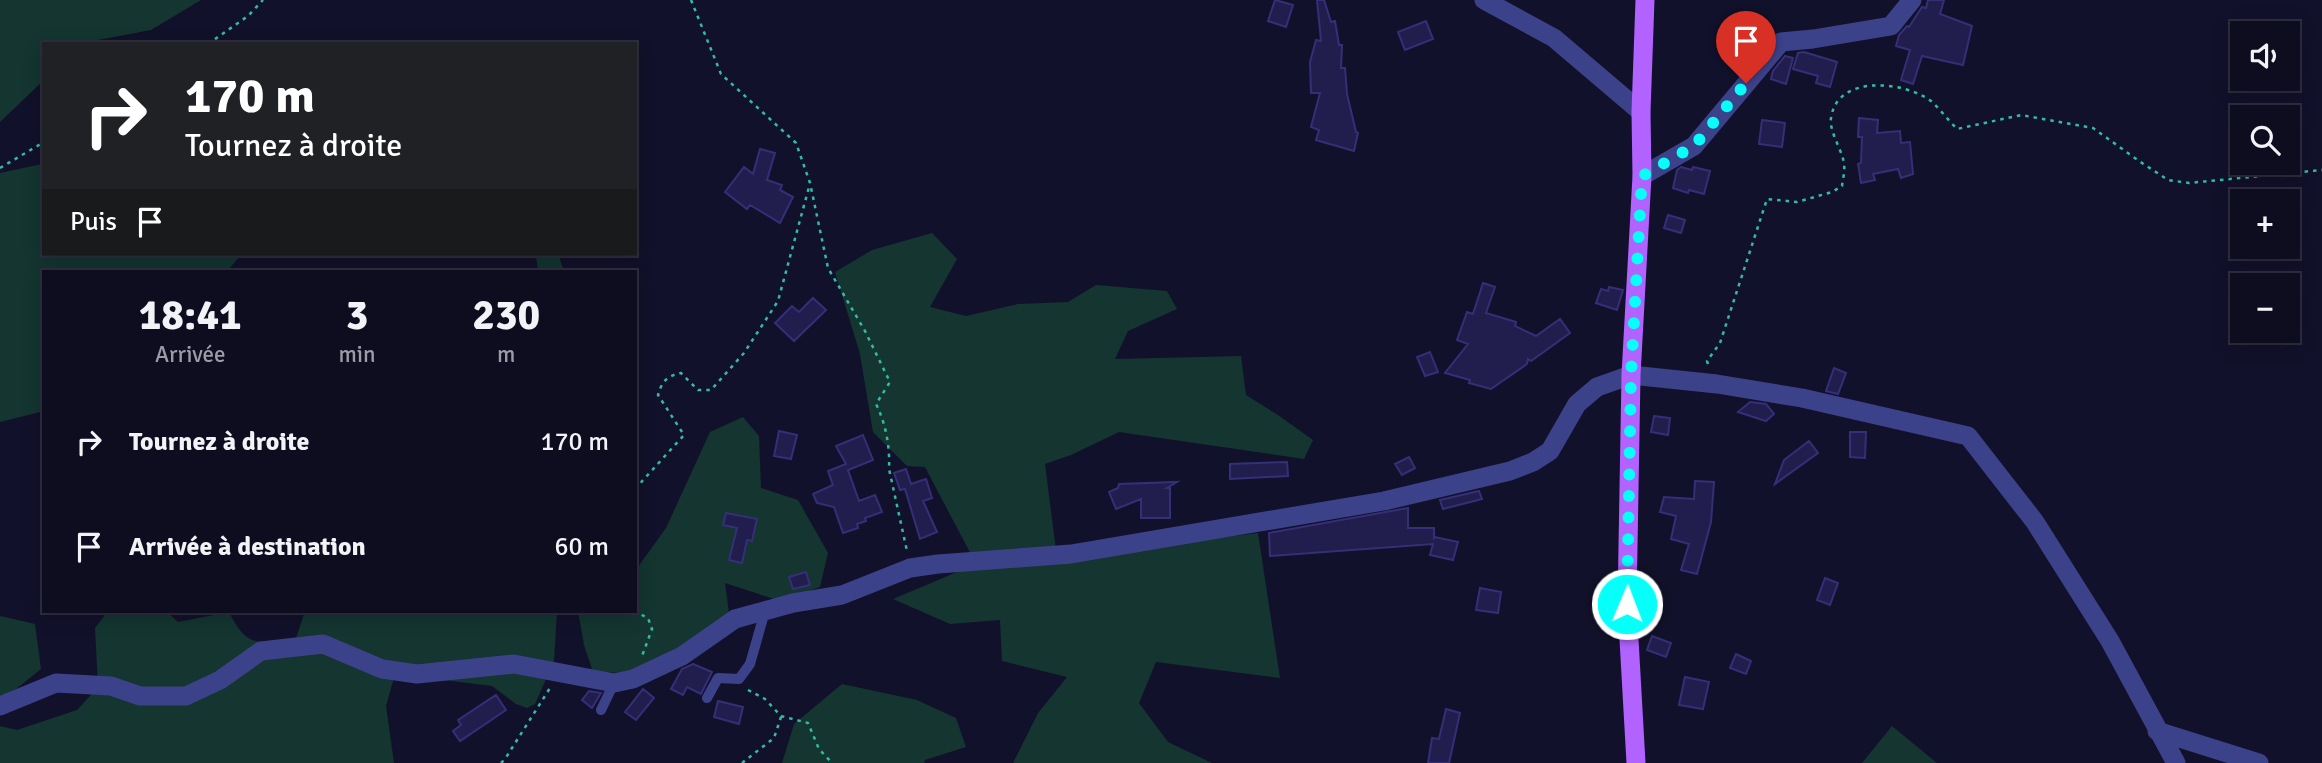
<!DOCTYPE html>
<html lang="fr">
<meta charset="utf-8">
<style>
:root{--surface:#0e0d20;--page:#171629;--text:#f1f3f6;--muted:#9b9ca5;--line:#2e2d3e}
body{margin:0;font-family:Signika,sans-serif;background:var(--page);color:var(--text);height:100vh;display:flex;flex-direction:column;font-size:26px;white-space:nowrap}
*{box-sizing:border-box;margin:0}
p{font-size:23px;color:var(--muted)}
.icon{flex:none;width:38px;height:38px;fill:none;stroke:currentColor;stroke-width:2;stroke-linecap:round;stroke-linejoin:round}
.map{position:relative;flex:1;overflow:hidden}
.sheet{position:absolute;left:42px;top:270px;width:595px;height:343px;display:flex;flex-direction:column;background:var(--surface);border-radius:0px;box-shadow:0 4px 18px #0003,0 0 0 2px var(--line)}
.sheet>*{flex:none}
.hud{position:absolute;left:42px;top:42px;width:595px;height:214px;border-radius:0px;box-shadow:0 4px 18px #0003,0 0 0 2px var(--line);background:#202124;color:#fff;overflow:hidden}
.buttons{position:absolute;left:2230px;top:21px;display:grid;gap:14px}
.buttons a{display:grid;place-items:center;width:70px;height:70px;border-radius:0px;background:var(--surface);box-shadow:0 4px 18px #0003,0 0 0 2px var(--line);font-size:35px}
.pin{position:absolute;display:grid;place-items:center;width:60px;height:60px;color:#fff;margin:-72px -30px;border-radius:50% 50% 50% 0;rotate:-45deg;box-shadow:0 0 7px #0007}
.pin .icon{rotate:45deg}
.me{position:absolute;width:77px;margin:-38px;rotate:1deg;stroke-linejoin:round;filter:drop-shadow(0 0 5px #0008)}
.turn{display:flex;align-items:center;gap:24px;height:147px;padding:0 28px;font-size:32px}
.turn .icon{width:91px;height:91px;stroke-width:2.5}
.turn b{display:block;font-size:49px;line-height:60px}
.then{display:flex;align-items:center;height:66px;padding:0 28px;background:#0003;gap:14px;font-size:26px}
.eta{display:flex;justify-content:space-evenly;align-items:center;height:119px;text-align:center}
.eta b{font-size:42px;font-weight:700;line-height:49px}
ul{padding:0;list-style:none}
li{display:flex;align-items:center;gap:21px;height:105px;padding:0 28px}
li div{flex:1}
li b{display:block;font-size:26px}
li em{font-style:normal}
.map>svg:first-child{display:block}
.green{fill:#143530}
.building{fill:#211d4c;stroke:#352f78;stroke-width:2}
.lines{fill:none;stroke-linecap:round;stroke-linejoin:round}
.path{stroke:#30bda4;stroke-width:2.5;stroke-dasharray:3.5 5;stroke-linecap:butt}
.service{stroke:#3c428a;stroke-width:10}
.minor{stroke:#3c428a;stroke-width:19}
.primary{stroke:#b162ff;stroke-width:19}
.route{stroke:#07fffa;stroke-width:12;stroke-dasharray:0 21.6}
</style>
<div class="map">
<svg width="2322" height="763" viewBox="0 0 2322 763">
<rect width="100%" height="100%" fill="#12112b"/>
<path class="green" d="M0 0H201L151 30 93 41 90 44H44V80L0 122Z
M42 164 44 165V254H242L227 271H44V411L0 422V173Z
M932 233 957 259 930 307 966 316 1018 304 1068 302 1096 285 1167 291 1177 309 1128 331 1115 359 1241 356 1246 395 1278 415 1313 440 1304 459 1119 432 1071 455 1045 464 1057 558 1258 533 1280 678 1156 662 1139 703 1168 742 1212 763H1013L1038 713 1067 677 1002 661 1000 620 950 624 893 599 976 564 925 467 907 466 873 432 860 354 835 272 872 250Z
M530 254H558L564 271H538L536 256Z
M743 417 759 436 761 488 798 500 828 553 820 587 780 601 725 583 729 613 706 641 627 673 593 672 584 645 578 611H635V571L666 528 710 432Z
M108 611H166L178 622 229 612C247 649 260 644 296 638L305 611H557L554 661 535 704 527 708 516 704 492 686 395 674 386 706 394 763H0V726L17 730 77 710 98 687 95 628Z
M0 616 35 624 41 669 0 702Z
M842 684 917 700 956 718 966 747 925 760 924 763H782L794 724Z
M1892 726 1937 763H1862Z"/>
<path class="building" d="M1275 0 1293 5 1286 27 1268 21Z
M1317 0H1324L1331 22 1335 21 1339 45H1342L1341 68H1345L1347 94 1356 132 1358 133 1354 151 1316 140 1319 130 1311 127 1320 93H1311L1310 62 1316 40 1321 41Z
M1928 0H1944L1940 14 1972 26 1963 65 1922 56 1913 84 1901 80 1910 50 1896 46 1899 35 1907 26 1909 27 1922 7 1926 8Z
M1426 21 1433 39 1405 50 1398 32Z
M1804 52 1837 62 1830 87 1816 83 1818 76 1793 69 1798 53Z
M1785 56 1793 58 1786 84 1771 79 1773 71Z
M1859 118 1878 120 1877 133 1900 131 1901 143 1910 142 1913 174 1901 178 1898 169 1873 174 1875 180 1861 183 1858 164 1861 163 1862 137H1858Z
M1762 120 1785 123 1782 147 1759 144Z
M760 149 775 153 767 180 782 185 780 190 793 197 780 223 750 205 747 209 725 192 744 167 753 174Z
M1681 167 1692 170 1693 167 1710 171 1704 194 1689 190 1688 193 1673 188 1677 170Z
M1668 215 1685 220 1681 233 1664 228Z
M1483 283 1495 287 1486 313 1516 322 1515 326 1536 336 1560 319 1570 333 1531 361 1528 359 1527 364 1491 389 1469 383 1470 380 1445 373 1468 344 1457 340 1467 312 1473 314Z
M1609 287 1623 290 1617 310 1596 303 1601 289 1608 291Z
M813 298 826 310 794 341 775 323 792 306 799 312Z
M1430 352 1438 372 1425 376 1417 357Z
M1834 368 1846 373 1838 394 1826 391Z
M1750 402 1766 404 1774 414 1766 421 1738 412Z
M1654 416 1670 418 1668 435 1651 432Z
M779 431 797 435 791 459 774 456Z
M1850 432H1866L1865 458 1850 457Z
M863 435 873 460 848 470 859 501 875 495 882 512 865 518 866 521 857 524 858 528 843 533 834 507 817 503 813 494 833 485 828 471 846 464 836 446Z
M1809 441 1818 453 1775 484 1784 460Z
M1409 457 1415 468 1402 475 1395 464Z
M1287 462 1288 476 1230 479V464Z
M906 469 911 484 926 479 932 498 923 501 937 532 920 539 905 489 900 490 894 473Z
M1695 481 1714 482 1711 522 1697 574 1681 570 1689 544 1671 539 1676 516 1660 512 1664 497 1694 499Z
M1177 482 1167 488H1170V518H1141V499L1116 509 1109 492 1118 488 1119 484Z
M1479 491 1482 499 1443 509 1440 500Z
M1408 508V528H1434V538L1435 537 1458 542 1453 560 1430 555 1433 544 1270 556 1269 533Z
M726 513 757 519 752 541 747 540 742 563 729 560 737 528 723 525Z
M806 572 810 585 793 589 789 577Z
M1825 578 1838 583 1830 605 1817 600Z
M1480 588 1501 592 1498 613 1476 610Z
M1652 636 1671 643 1666 657 1647 650Z
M1736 654 1751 661 1746 674 1730 668Z
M693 664 712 672 701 694 687 687 683 695 671 689 682 669Z
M1685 677 1709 682 1703 709 1679 705Z
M643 689 654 698 636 720 625 712Z
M589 691 601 693 592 708 582 700Z
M496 695 506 710 460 741 453 731 461 725 458 720Z
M718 701 743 707 739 724 714 717Z
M1446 709 1460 713 1449 763H1428L1432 738 1439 739Z"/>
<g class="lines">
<path class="path" d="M691 0 721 74 796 143 810 183 828 268 865 331 890 382 876 404C886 424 890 447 889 469L907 551
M208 44 248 16 263 0
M0 168 44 142
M1708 364 1707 361 1720 343 1767 199 1797 202 1832 192 1842 186C1843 178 1846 168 1843 159 1840 147 1829 130 1831 118 1837 74 1904 81 1931 101 1940 109 1948 120 1957 129L2021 115 2093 128 2139 161 2168 180 2189 183 2322 170
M635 489 684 435 658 395C662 381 667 376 681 373L698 390H711L744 353 778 301 809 187
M634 611 648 618 652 629 642 656
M748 690 765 699 781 716 808 723 819 749 832 763
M501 763 505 759 550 688
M742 763 774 738 781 717"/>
<path class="service" d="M707 698 718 678 739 679 750 664 765 611
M601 710 614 683"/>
<path class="minor" d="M1484 0 1554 38 1641 112
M1642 176 1694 146 1781 42 1813 39 1891 26 1912 0
M0 706 56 683 111 686 140 696H186L220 680 261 651 323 644 382 669 417 674 514 664 614 683 633 679 682 656 735 619 793 603 842 595 910 568 938 564 1071 554 1384 501 1510 471 1533 462 1550 451 1577 404 1597 387 1631 375 1717 384 1802 398 1968 436 2035 522 2110 641 2176 763
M2157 731 2259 763"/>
<path class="primary" d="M1636 763 1627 604 1631 375 1642 176 1641 112 1645 0"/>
</g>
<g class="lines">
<path class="route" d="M1627 604 1631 375 1642 176 1694 146 1746 83"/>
</g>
</svg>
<div class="buttons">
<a><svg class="icon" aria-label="sound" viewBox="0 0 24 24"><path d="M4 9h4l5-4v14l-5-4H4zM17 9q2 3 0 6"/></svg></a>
<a><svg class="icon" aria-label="search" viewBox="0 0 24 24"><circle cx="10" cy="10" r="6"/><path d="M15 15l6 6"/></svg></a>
<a>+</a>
<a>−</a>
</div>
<div class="pin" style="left:1746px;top:83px;background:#d93025"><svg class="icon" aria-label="arrive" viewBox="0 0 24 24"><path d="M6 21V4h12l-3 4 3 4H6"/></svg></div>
<svg class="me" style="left:1627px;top:604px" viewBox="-20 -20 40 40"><circle r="17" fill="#07fffa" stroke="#fff" stroke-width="3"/><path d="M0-11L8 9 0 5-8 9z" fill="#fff"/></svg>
<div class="hud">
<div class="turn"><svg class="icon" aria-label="right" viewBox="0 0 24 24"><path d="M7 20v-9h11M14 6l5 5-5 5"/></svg><div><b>170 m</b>Tournez à droite</div></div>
<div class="then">Puis<svg class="icon" aria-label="arrive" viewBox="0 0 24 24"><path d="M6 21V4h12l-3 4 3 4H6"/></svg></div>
</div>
<section class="sheet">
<div class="eta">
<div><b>18:41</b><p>Arrivée</p></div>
<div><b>3</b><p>min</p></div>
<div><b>230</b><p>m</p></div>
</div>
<ul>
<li><svg class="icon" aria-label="right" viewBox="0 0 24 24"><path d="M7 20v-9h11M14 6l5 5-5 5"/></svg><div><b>Tournez à droite</b></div><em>170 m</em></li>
<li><svg class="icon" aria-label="arrive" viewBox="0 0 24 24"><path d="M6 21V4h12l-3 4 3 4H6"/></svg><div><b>Arrivée à destination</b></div><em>60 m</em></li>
</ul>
</section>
</div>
